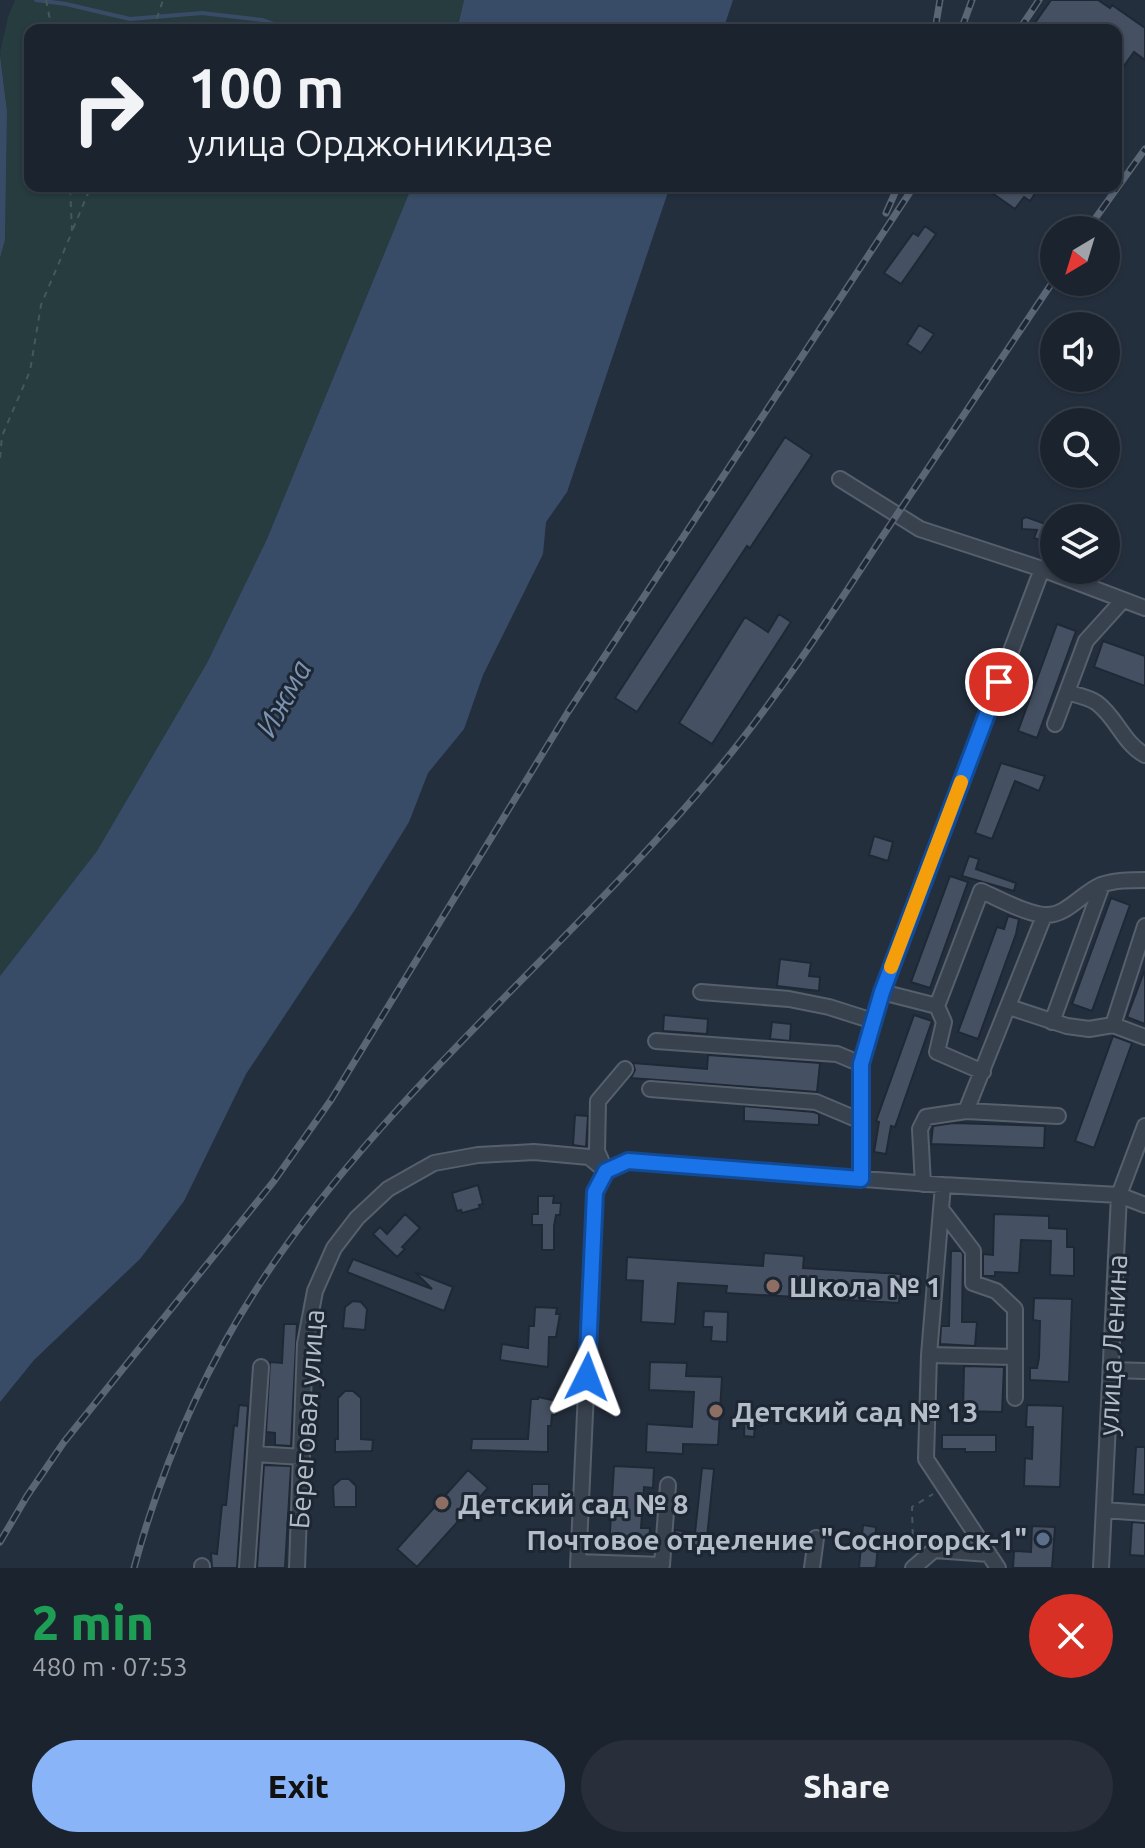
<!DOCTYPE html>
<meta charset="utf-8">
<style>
:root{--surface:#1b232e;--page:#282f3a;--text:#f1f3f6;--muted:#a0a4aa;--line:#39404a;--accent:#8ab4f8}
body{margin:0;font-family:Ubuntu,sans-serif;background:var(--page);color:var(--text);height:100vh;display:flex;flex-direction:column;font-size:30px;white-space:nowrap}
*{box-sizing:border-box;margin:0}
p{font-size:26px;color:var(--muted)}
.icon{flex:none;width:44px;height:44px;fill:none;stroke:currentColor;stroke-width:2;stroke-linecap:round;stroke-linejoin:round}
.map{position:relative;height:1568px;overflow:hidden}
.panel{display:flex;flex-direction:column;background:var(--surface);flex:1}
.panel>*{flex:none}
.banner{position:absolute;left:24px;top:24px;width:1098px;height:168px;border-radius:16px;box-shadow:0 2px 6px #0004,0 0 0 2px var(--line);background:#1b232e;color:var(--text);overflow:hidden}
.needle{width:52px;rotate:218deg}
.tools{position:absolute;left:1040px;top:216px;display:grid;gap:16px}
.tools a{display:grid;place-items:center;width:80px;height:80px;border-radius:50%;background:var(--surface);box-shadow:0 2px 6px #0004,0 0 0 2px var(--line);font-size:40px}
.pin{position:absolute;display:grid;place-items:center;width:68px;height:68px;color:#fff;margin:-34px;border:4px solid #fff;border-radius:50%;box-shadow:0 2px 8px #0007}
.me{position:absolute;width:88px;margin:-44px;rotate:3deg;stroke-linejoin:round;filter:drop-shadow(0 0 6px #0008)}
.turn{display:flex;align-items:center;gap:28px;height:168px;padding:0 32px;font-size:36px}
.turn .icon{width:104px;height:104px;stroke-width:2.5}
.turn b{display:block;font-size:56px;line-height:68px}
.round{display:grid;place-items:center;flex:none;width:84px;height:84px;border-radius:42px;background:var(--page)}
.headline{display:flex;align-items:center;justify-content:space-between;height:136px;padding:0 32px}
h1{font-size:48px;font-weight:800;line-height:60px;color:#1e9e55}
.primary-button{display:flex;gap:16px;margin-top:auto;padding:16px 32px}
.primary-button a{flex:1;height:92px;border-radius:48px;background:var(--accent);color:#111;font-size:32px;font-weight:800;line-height:92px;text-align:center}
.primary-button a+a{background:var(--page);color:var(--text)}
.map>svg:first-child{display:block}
.green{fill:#263c3f}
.water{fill:#394c67}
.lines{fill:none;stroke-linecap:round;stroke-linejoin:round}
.stream{stroke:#394c67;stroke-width:4}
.building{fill:#455162;stroke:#1f2835;stroke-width:2}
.minor-casing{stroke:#565f6c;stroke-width:18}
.path{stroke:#44595c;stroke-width:2;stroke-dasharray:6 6;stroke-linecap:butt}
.minor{stroke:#38414e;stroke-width:14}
.rail-casing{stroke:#5a6575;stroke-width:7}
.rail{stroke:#1d2633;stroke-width:4;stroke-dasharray:12;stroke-linecap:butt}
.route-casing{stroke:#114b97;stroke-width:20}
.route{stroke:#1a73e8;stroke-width:14}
.slow{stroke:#f59e0b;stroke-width:14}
.education-dot{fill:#8d6e63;stroke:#1d2633;stroke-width:3}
.service-dot{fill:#5c6f8a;stroke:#1d2633;stroke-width:3}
.labels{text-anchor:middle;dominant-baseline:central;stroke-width:6;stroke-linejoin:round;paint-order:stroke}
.poi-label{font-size:28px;font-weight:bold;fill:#b4bcc9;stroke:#1d2633;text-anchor:start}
.street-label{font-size:28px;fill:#b4bcc9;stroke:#1d2633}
.water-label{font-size:30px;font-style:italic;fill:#7c92b1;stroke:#1d2633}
</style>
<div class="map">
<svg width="1145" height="1568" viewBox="0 0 1145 1568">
<rect width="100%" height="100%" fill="#242f3e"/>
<path class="green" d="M15 0H464L457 30H30V186H412L267 539 207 663 97 851 0 976V258L5 240 7 111 0 52 8 17Z"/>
<path class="water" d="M464 0H733L723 30H457Z
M0 55 7 111 5 240 0 258Z
M412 186H670L567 492 546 522 543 554 483 675 464 729 428 773 409 822 356 908 246 1074 184 1201 140 1259 34 1360 0 1402V976L97 851 207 663 267 539Z"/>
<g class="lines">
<path class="stream" d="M36 0 66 4 130 19 202 13 262 20 291 30"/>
</g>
<path class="building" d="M1051 0H1098L1110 8 1112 5 1145 28V60L1134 52 1116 77V30H1030Z
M982 186H1040L1030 201 1024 197 1015 209Z
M925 226 936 234 901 284 884 273 913 233 918 236Z
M919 325 934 334 921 353 907 344Z
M785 437 812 455 750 548 747 546 637 712 615 698Z
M1026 517 1054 527V545L1034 538 1037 530 1022 529V519Z
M779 614 791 622 712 744 679 723 745 617 768 632Z
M1057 624 1076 631 1037 738 1018 731Z
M1103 641 1145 656V686L1094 667Z
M1001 763 1045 776 1039 791 1015 781 992 839 975 833Z
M874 836 893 842 888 861 869 855Z
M969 856 979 859 976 869 1016 883 1014 891 962 876Z
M950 876 968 882 930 988 911 982Z
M1111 898 1130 905 1092 1011 1072 1004Z
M1008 916 1019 919 1016 934 978 1039 958 1032 997 927 1004 929Z
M780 959 811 963 809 976 820 977 819 991 777 986Z
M1144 972 1145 973V1024L1127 1017Z
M664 1015 708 1019 707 1034 663 1031Z
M914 1015 932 1021 895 1127 891 1126 886 1154 874 1152 879 1122 876 1121Z
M772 1022 791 1024 790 1041 770 1039Z
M1113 1036 1132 1043 1094 1148 1075 1141Z
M708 1055 820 1063 817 1092 631 1078 635 1070 633 1063 707 1069Z
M744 1106 814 1112 819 1114V1125L744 1121Z
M575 1115 588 1116 586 1147 573 1145Z
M953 1123 1045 1126 1044 1148 931 1144 933 1126Z
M478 1185 483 1204 479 1205 480 1208 462 1213 461 1210 457 1211 452 1193Z
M538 1196H554L553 1203H561L560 1215H556L554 1226V1250H542V1225H532V1214H538Z
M405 1214 420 1228 402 1247 405 1249 397 1257 373 1234 380 1227 387 1234Z
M994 1214 1049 1216V1228L1067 1229V1247H1074V1276L1050 1275 1051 1241 1021 1240 1019 1273 995 1272V1276H983V1254L993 1255Z
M951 1251H961L963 1254 962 1322H977L975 1346 940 1344 941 1326H949Z
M764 1253 804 1256 803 1268 901 1274 899 1303 726 1293 727 1286 678 1283 675 1324 641 1322 643 1281 626 1280 627 1257 763 1266Z
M353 1259 432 1289 415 1272 453 1287 444 1311 347 1272Z
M1034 1298 1072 1299 1069 1382 1030 1380V1368H1037L1039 1358 1040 1321 1033 1320Z
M353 1301 361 1302 367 1309 365 1330 343 1328 345 1307Z
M535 1307 557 1308 556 1314H560L556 1337H549L548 1367 500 1360 502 1344 528 1348 529 1326H534Z
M704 1311 728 1312 727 1342 711 1341 712 1327H703Z
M284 1324H297L291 1446 275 1445V1433L266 1432 270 1362 282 1363Z
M650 1362 687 1363 686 1376 722 1377 718 1445 683 1444V1454L646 1452 647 1424 692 1427 694 1392 649 1390Z
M964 1366 1004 1367 1002 1412 963 1411Z
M345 1391H353L361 1398V1439L373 1440 372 1451 335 1452V1439H338V1398Z
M538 1397 557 1401 556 1415H552L551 1426H548V1452L471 1450 472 1439H528L531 1399H538Z
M239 1405 248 1406 237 1568H212L211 1553 217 1554 222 1505H226L234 1425 237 1426Z
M1027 1405 1063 1406 1060 1487 1024 1486 1025 1458 1032 1459 1033 1427H1026Z
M745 1409 763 1410 762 1426 755 1425 754 1437 744 1436Z
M942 1435H996V1452H965V1449H942Z
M1136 1447H1145V1495L1133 1494Z
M264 1465 291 1466 285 1568H257Z
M614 1466 654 1468 653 1488 644 1487 641 1528H650L649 1551 609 1548Z
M702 1468 714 1469 706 1547 674 1543 675 1530 695 1533Z
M468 1470 488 1488 417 1567 397 1549Z
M341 1479H349L356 1486V1507H334L333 1486Z
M532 1484H549V1510H532Z
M1132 1522 1145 1523V1556L1130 1555Z
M863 1525 876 1527 875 1545H878L876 1567 873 1568H859Z
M1032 1526 1055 1527 1052 1568H1013L1014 1551 1031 1552Z"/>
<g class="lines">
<defs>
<path id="minor" d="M840 479 920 529 1042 569 1145 608
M1067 692C1076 695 1089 697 1097 703 1117 718 1123 743 1145 755
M1055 724 1086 641 1123 600
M701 992 789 999 829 1007 873 1021
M882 992 937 1006
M1009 1007 1067 1026 1089 1029 1113 1025 1145 1037
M1052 1022 1102 885
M1113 1025 1145 926
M656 1041 837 1054 861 1064
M983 1072 937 1052 944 1022 937 1006 981 891C998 898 1030 916 1047 915 1067 915 1082 893 1101 885 1115 880 1130 880 1145 880
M650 1089 816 1102 861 1121
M966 1111 1044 916
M604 1167 597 1151 598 1101 625 1069
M606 1171 628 1161 943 1185 1119 1195 1145 1205
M861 1179V1064L882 992 1042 569
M923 1184 920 1129 926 1117 966 1111 1058 1116
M943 1185 929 1355 926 1459 998 1568
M941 1209 973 1251V1283L996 1291 1015 1309V1398
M929 1355 1015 1357
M1111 1370 1145 1371
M255 1454 302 1457
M1104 1510 1145 1513
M578 1562 662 1565 668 1485
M202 1568V1566
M247 1568 261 1367
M297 1568 305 1344 315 1291 334 1248 357 1218 388 1189 434 1163 478 1155 534 1152 589 1157 606 1171
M578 1568 595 1192 606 1171
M812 1568 816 1538
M913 1568 934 1550 989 1554
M1101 1568 1119 1195 1145 1126"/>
</defs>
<use href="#minor" class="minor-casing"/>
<path class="path" d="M46 0 52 30
M153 30 163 0
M73 229 91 186
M0 458 2 436 30 371 41 305 72 232 70 186
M913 1547 912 1507 933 1494"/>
<use href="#minor" class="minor"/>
<defs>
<path id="rail" d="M935 30 940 0
M961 30 972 0
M1019 30 1039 0
M886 213 898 186
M1087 230 1145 149
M0 1542 27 1496 64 1442 274 1181 331 1100 568 712 914 186
M134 1568C164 1457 212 1351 278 1257 404 1077 579 938 718 769 778 697 829 618 880 540 938 453 996 367 1054 280"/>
</defs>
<use href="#rail" class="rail-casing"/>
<use href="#rail" class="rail"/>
</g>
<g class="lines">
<defs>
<path id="route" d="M587 1377 595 1192 606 1171 628 1161 861 1179V1064L882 992 999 682"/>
</defs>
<use href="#route" class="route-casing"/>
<use href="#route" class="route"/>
<path class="slow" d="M891 967 961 782"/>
</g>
<g class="education-dot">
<circle cx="773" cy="1286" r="8"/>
<circle cx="716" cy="1411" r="8"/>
<circle cx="442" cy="1503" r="8"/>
</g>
<circle class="service-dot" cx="1043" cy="1539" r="8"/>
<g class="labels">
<g class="poi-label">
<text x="789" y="1286">Школа № 1</text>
<text x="732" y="1411">Детский сад № 13</text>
<text x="458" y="1503">Детский сад № 8</text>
<text x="1027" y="1539" text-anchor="end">Почтовое отделение "Сосногорск-1"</text>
</g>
<g class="street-label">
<text transform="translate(1112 1345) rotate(-87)">улица Ленина</text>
<text transform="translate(306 1419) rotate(-86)">Береговая улица</text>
</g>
<g class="water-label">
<text transform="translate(283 698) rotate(-61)">Ижма</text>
</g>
</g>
</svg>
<div class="tools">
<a><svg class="needle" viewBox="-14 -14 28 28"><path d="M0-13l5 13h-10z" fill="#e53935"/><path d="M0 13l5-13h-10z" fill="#a0a4aa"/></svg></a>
<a><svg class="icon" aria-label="sound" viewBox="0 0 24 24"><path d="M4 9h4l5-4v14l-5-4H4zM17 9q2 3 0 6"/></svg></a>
<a><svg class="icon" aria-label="search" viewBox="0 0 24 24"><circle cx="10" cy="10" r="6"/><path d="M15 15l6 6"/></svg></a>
<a><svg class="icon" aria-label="layers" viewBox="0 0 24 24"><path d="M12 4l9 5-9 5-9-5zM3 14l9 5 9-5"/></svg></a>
</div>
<div class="pin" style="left:999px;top:682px;background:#d93025"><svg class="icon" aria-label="arrive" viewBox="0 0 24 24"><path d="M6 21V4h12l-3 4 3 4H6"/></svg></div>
<svg class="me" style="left:587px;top:1377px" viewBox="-20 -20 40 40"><path d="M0-17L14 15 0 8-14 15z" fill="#1a73e8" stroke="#fff" stroke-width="4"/></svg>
<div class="banner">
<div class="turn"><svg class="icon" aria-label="right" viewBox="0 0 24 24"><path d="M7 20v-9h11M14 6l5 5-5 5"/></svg><div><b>100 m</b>улица Орджоникидзе</div></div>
</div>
</div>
<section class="panel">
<div class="headline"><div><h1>2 min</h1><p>480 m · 07:53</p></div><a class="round" style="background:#d93025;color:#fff"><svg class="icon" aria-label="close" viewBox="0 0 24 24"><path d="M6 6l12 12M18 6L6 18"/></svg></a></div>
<div class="primary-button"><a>Exit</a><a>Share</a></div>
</section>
